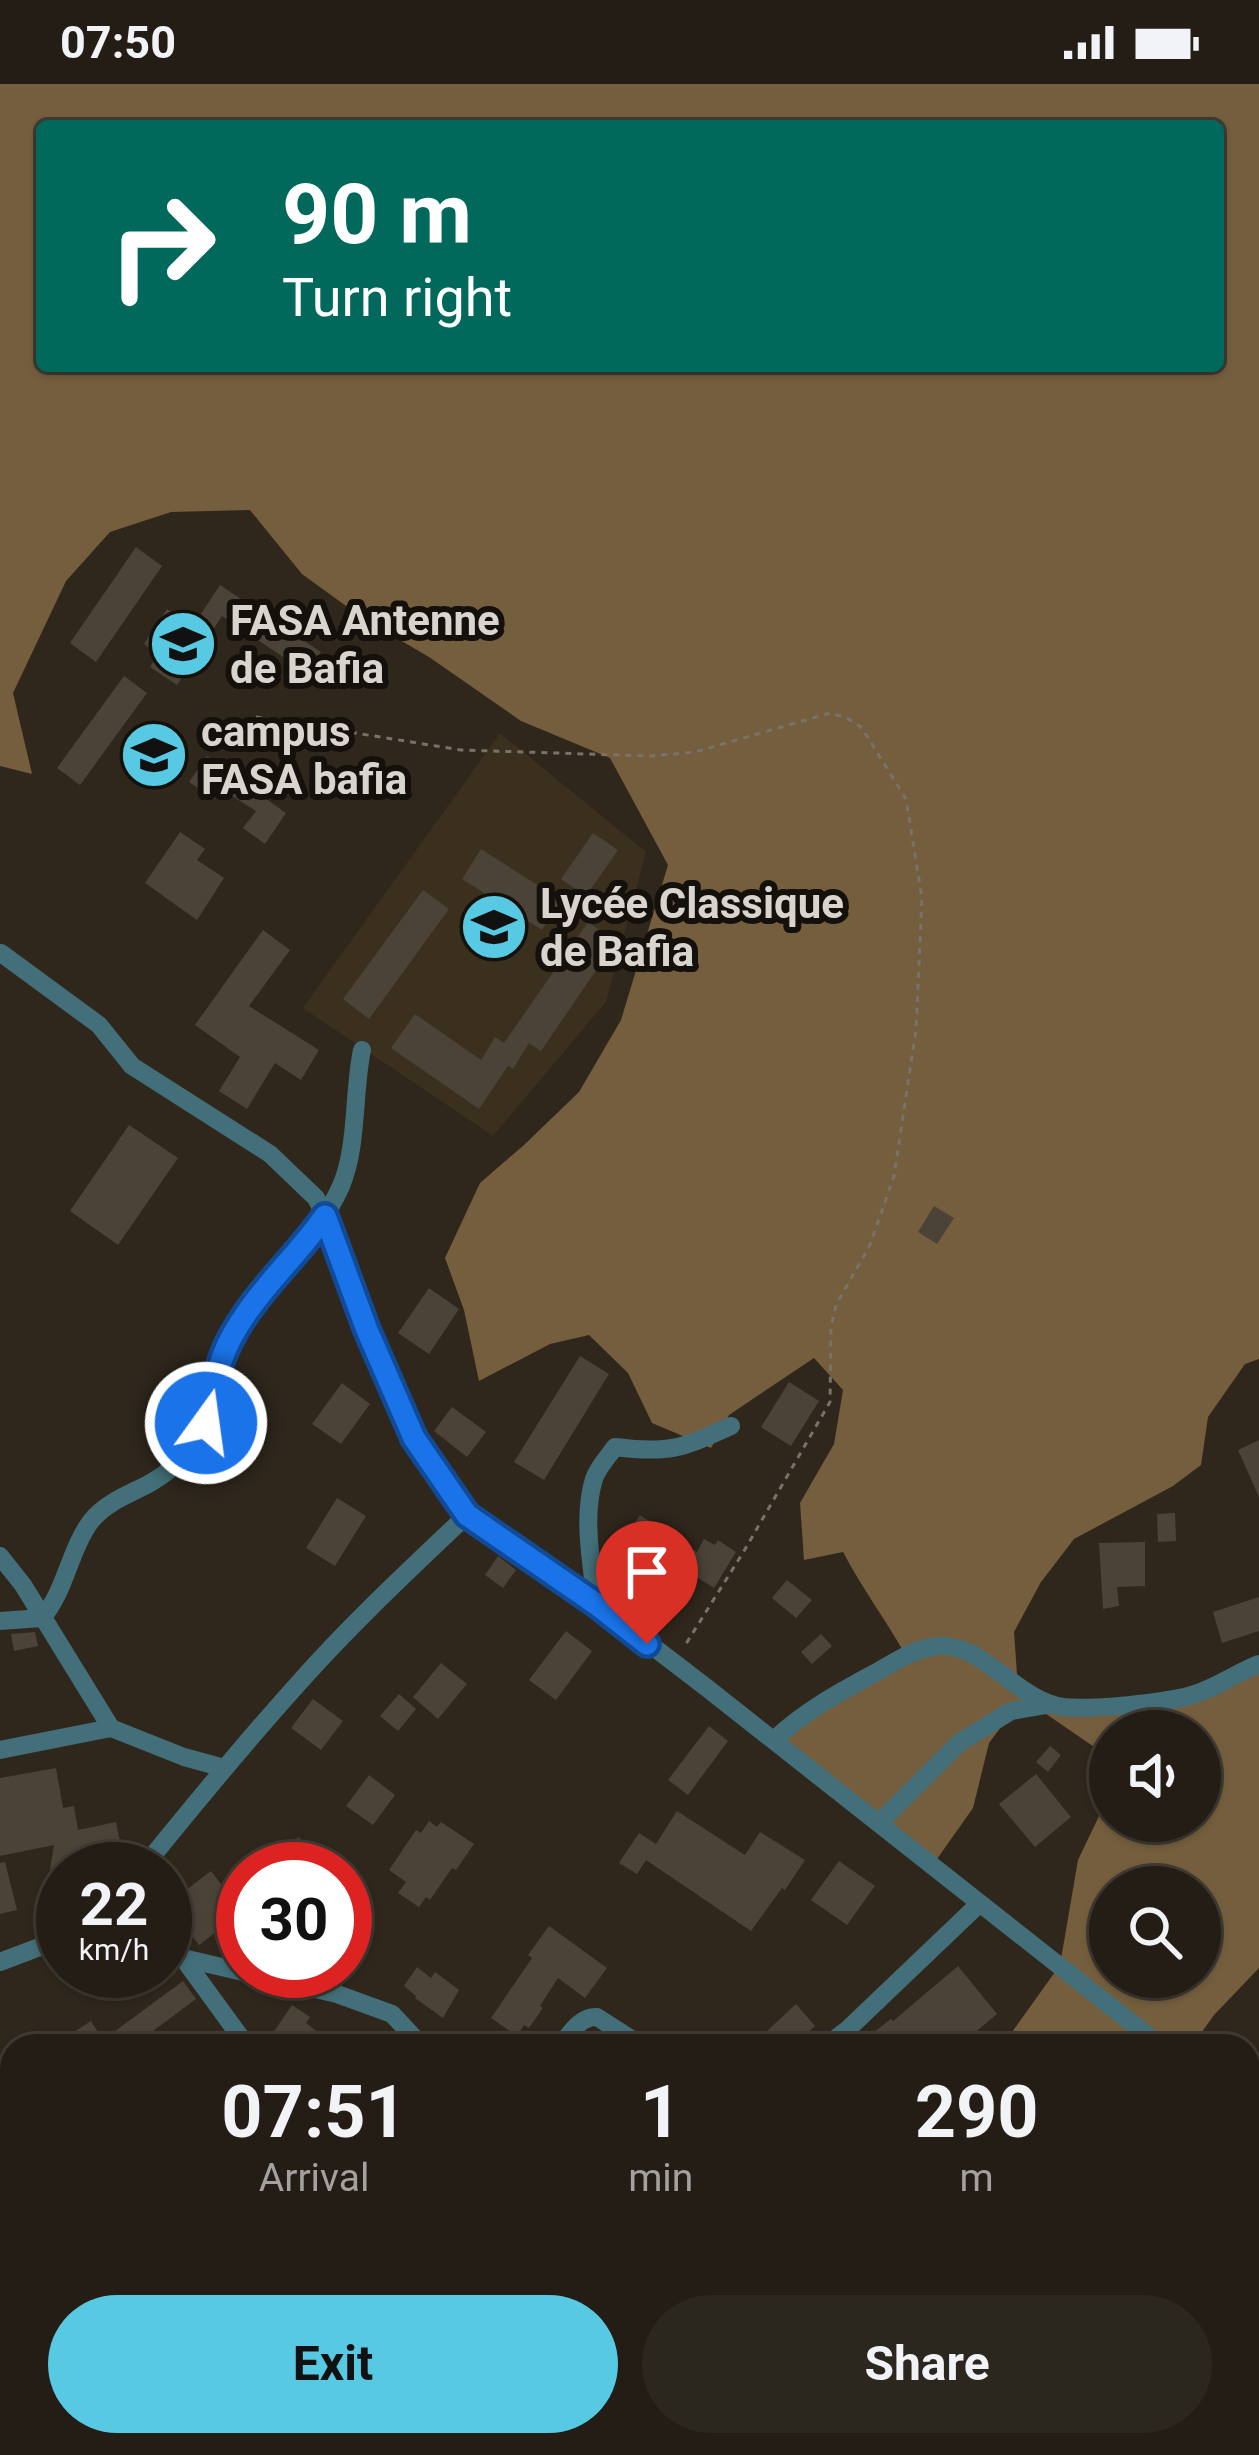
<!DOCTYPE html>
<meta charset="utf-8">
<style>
:root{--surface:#231d15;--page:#2b261e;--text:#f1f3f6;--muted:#a3a2a0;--line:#403b34;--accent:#57c9e2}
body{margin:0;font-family:Roboto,sans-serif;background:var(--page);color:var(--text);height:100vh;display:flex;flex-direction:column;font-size:45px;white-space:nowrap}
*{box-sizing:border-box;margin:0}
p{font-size:39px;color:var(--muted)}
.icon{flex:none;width:66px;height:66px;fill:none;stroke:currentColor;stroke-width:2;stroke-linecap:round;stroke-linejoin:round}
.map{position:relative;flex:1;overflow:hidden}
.drawer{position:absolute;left:0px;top:1950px;width:1260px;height:423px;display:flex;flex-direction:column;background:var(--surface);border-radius:36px 36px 0 0;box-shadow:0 3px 9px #0004,0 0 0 3px var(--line)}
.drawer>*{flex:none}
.hud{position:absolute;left:36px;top:36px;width:1188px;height:252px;border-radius:12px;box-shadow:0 3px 9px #0004,0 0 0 3px var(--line);background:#00695c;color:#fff;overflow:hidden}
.controls{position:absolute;left:1089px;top:1626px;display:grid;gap:24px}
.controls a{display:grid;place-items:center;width:132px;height:132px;border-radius:50%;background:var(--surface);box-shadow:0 3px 9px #0004,0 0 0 3px var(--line);font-size:60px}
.speed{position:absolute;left:36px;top:1758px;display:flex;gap:24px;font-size:60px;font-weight:700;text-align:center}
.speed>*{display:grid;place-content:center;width:156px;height:156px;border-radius:50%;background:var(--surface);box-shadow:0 3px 9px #0004,0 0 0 3px var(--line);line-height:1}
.speed small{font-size:30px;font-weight:400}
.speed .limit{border:18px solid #d22;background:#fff;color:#111}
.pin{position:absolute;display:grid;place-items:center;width:102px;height:102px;color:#fff;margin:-123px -51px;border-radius:50% 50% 50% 0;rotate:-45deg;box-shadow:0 0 12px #0007}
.pin .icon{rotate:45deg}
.me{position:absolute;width:132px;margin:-66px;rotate:14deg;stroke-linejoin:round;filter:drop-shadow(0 0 9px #0008)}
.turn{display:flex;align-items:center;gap:42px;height:252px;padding:0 48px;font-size:54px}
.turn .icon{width:156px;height:156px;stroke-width:2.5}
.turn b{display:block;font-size:84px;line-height:102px}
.eta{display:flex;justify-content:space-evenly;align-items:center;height:204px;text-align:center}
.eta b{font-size:72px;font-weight:700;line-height:84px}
.button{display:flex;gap:24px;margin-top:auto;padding:24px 48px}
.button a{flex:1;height:138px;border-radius:72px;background:var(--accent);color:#111;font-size:48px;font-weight:700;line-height:138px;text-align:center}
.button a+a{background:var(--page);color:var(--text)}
.status{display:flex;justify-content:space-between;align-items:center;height:84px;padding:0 60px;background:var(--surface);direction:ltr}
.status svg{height:33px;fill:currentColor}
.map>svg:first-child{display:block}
.built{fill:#3b2f1e}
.forest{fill:#745e3d;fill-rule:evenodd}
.building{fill:#4b4337}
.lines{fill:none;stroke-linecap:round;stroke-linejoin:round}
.path{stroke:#797269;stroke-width:3;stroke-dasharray:6 6;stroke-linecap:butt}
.minor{stroke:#426f79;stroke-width:18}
.route-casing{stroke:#114b97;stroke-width:30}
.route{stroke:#1a73e8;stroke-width:21}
.labels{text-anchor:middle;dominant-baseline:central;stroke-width:12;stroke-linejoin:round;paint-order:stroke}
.poi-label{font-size:42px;font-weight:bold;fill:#d9d4cd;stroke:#14100b;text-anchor:start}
</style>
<div class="status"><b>07:50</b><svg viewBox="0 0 49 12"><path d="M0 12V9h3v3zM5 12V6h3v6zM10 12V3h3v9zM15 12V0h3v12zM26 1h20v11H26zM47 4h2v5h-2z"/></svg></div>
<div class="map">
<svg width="1259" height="2371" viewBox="0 0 1259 2371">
<rect width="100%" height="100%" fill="#2f271c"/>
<path class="built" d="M500 649 646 768 606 918 493 1052 303 924Z"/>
<path class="forest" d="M0 0H1259V1275L1245 1280 1208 1333 1201 1381 1173 1402 1074 1455 1041 1498 1014 1548 1017 1590 1023 1600 1060 1620 1190 1612 1259 1580V1884L1214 1931 1192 1962H1002L1060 1881 1078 1776 1110 1709V1737H1200V1647H1110V1701L1100 1688 1103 1669 1033 1621 1004 1639 989 1659 973 1724 932 1782 771 1656 905 1570C885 1535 862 1504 843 1468L804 1476 800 1419 834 1360 843 1306 814 1274 729 1331 711 1364 652 1339 628 1289 589 1251 550 1260 479 1297 464 1226 445 1174 480 1099 524 1061 579 1008 621 936 668 781 610 674 521 637 429 573 364 535 302 490 250 426 171 428 110 448 66 497 13 609 32 690 0 682ZM42 42H1218V282H42ZM1110 1803H1200V1893H1110Z
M5 2070 12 2076V2286L0 2282V2073Z
M69 2361H841L835 2371H73Z"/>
<path class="building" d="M136 463 162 482 96 578 70 559Z
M220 501 321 568 307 589 222 532 177 601 150 583 158 570 144 560 167 525 193 542Z
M124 592 147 609 80 701 57 684Z
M207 672 238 692 242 686 264 700 258 709 286 729 265 760 243 744 256 727 221 705 214 715 189 698Z
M180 748 205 765 197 776 224 794 197 836 145 799Z
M593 749 618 766 586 812 561 795Z
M481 765 561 816 542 846 462 795Z
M423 806 449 825 369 935 343 915Z
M588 838 616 857 541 967 529 959 513 985 508 982 479 1025 391 964 415 930 481 976 495 953 504 959Z
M263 846 290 866 249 922 319 966 301 996 275 979 247 1025 219 1007 240 973 195 941Z
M129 1041 178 1074 118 1161 70 1127Z
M934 1122 954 1134 937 1160 918 1148Z
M429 1204 459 1225 429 1270 398 1249Z
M580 1272 609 1290 544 1396 514 1378Z
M789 1298 819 1317 791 1362 761 1343Z
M342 1299 370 1320 341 1360 312 1340Z
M452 1323 486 1348 467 1373 434 1347Z
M1259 1356V1413L1238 1366Z
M337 1414 366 1432 335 1482 306 1464Z
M1175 1429 1176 1457 1158 1458 1157 1430Z
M640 1431 697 1468 704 1455 715 1461 718 1456 736 1468 714 1504 628 1449Z
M1145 1458V1502L1117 1503 1119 1522 1103 1525 1099 1459Z
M498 1472 516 1486 503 1504 485 1491Z
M787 1496 812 1516 796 1534 772 1514Z
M1259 1513V1547L1222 1559 1213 1528Z
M566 1547 592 1567 556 1616 529 1596Z
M35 1548 38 1562 14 1567 11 1550Z
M821 1550 832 1562 812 1580 801 1568Z
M441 1579 467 1600 438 1635 413 1613Z
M399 1610 416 1625 398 1647 380 1632Z
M313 1615 343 1637 321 1666 291 1644Z
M709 1642 728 1657 688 1711 668 1696Z
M1050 1662 1061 1671 1048 1688 1036 1678Z
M56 1684 63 1724 74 1722 78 1746 116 1738 121 1763 106 1766 109 1783 63 1785V1807L47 1804 54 1761 0 1772V1694Z
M1036 1690 1071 1733 1035 1763 999 1720Z
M369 1691 395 1711 373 1741 346 1722Z
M677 1727 745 1771 760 1748 805 1776 785 1806 782 1804 751 1847 646 1776 637 1790 619 1779 639 1749 656 1760Z
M429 1737 437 1743 441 1738 474 1760 456 1786 452 1784 430 1816 426 1813 419 1823 398 1809 406 1798 389 1786 416 1746 421 1749Z
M299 1753 319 1785H268L260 1773 282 1758 285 1763Z
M839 1777 875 1802 847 1841 811 1816Z
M5 1778 17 1826 0 1830V1779Z
M211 1787 242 1828 199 1861 168 1820Z
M549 1842 607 1884 585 1914 558 1894 540 1922 543 1924 529 1944 524 1941 517 1952 491 1934 532 1874 528 1871Z
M958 1882 997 1930 959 1962H885L874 1948 891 1935 893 1937Z
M417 1883 431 1894 435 1888 459 1906 443 1934 415 1914 416 1912 404 1902Z
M183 1897 196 1915 133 1962H52L91 1937 103 1956Z
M796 1920 815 1942 793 1962H751Z
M292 1921 310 1933 306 1939 335 1962H264Z"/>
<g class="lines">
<path class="path" d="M256 633 461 666 650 672 695 668 830 629 847 634 862 644 906 715 922 814 916 946 894 1092 870 1161 836 1221 831 1243 830 1318 744 1467 684 1563"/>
<path class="minor" d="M1 869 99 941 132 982 270 1070 316 1114 334 1150 366 1246 414 1354 467 1431
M0 1472 23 1501 111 1644 184 1673 224 1684
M596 1519C592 1480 582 1433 594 1395 598 1383 608 1373 615 1363 671 1370 682 1364 731 1342
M0 1537 42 1534C66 1506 69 1467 91 1437 107 1417 131 1410 152 1398 168 1389 182 1375 193 1361 215 1330 212 1291 229 1258 258 1200 315 1161 341 1102 358 1062 353 1009 362 966
M774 1656C803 1628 838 1609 873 1590 892 1580 911 1566 932 1563 944 1560 956 1563 968 1568 999 1583 1028 1618 1063 1623 1091 1626 1165 1619 1192 1611 1216 1604 1236 1589 1259 1580
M0 1666 111 1644
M880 1738 960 1658 1011 1627 1052 1620
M142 1785C192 1723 243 1661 297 1601 350 1541 409 1486 467 1431L596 1519 707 1604 1161 1962
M165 1858 183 1874 247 1962
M183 1874 337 1910 392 1930 422 1962
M0 1878 50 1859 63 1849
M560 1962C570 1950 580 1932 597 1933L642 1962
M826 1962 848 1945 979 1820
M1248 2029 1259 2038
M958 2361 961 2371"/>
</g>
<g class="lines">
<defs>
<path id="route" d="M206 1339C213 1311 216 1284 229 1258 253 1210 295 1175 325 1132L367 1246 414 1354 467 1431 596 1520 647 1560"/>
</defs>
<use href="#route" class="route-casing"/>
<use href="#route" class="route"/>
</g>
<defs>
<symbol id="school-disc" viewBox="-11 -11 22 22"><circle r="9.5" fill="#57c9e2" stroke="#14100b"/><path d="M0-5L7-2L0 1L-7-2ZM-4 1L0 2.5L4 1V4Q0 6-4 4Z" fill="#111"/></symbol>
<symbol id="university-disc" viewBox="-11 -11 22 22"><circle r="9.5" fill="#57c9e2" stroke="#14100b"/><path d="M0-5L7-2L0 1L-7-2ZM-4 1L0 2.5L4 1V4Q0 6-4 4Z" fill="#111"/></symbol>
</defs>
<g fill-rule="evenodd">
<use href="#school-disc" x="145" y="522" width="76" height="76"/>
<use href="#university-disc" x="116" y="633" width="76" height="76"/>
<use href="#school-disc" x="456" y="805" width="76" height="76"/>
</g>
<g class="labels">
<g class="poi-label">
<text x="230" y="536">FASA Antenne<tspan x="230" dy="48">de Bafia</tspan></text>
<text x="201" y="647">campus<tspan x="201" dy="48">FASA bafia</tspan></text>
<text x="540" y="819">Lycée Classique<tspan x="540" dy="48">de Bafia</tspan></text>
</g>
</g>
</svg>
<div class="controls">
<a><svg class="icon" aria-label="sound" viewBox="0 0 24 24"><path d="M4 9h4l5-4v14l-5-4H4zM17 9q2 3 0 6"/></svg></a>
<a><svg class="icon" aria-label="search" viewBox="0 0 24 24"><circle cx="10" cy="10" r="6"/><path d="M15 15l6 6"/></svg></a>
</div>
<div class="speed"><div>22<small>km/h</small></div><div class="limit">30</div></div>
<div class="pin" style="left:647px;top:1560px;background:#d93025"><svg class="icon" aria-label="arrive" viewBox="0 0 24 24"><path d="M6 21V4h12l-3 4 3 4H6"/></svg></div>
<svg class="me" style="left:206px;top:1339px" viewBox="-20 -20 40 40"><circle r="17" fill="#1a73e8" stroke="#fff" stroke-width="3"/><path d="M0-11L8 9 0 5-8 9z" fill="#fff"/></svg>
<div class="hud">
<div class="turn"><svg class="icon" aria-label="right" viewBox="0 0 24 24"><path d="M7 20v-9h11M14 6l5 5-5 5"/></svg><div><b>90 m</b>Turn right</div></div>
</div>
<section class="drawer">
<div class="eta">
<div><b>07:51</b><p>Arrival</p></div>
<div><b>1</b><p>min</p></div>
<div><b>290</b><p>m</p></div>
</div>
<div class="button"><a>Exit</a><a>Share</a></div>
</section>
</div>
